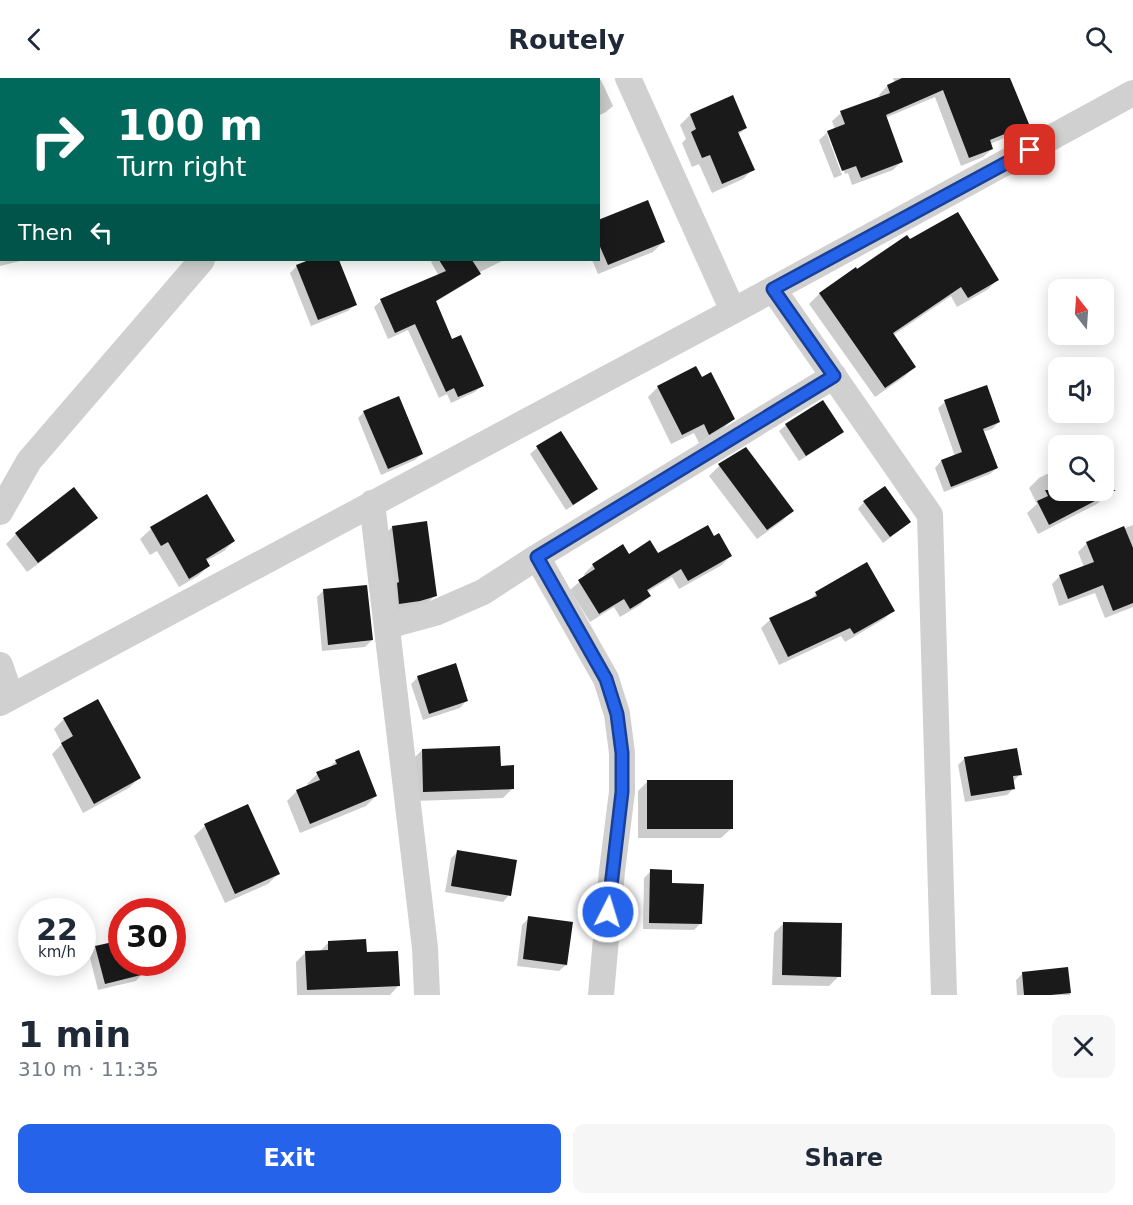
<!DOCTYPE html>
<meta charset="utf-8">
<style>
:root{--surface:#fff;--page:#f6f6f7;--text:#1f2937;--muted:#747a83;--accent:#2563eb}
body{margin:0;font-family:"DejaVu Sans",sans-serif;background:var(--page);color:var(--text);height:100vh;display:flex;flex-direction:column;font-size:22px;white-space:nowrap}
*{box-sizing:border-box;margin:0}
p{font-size:20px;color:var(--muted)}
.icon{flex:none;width:33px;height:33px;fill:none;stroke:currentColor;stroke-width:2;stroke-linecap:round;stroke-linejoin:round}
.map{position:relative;height:917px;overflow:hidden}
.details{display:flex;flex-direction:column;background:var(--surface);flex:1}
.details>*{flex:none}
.hud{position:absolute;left:0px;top:0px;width:600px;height:183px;box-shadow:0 3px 15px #0003;background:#00695c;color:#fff;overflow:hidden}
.needle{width:39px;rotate:343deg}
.buttons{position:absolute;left:1048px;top:201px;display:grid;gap:12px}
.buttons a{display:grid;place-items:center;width:66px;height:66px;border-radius:12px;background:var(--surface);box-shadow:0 3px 15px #0003;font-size:30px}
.speed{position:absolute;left:18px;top:820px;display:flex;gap:12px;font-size:30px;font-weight:700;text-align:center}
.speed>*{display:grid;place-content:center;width:78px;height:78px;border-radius:50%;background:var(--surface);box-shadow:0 3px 15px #0003;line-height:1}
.speed small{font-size:15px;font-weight:400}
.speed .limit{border:9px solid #d22;background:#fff;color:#111}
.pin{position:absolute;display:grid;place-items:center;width:51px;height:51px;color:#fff;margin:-26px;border-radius:12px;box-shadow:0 3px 9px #0006}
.me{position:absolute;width:66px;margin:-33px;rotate:5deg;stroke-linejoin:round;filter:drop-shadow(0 0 4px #0008)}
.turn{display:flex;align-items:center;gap:21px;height:126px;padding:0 18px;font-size:27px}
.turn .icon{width:78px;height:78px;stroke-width:2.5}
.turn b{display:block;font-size:42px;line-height:51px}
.then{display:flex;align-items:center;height:57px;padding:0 18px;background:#0003;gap:12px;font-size:22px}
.round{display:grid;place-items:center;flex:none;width:63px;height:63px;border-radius:12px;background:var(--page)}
.overview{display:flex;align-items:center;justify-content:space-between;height:102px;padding:0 18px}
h1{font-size:36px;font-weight:800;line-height:45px}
.button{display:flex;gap:12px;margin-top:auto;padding:12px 18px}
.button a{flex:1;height:69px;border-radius:12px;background:var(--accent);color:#fff;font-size:24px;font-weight:800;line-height:69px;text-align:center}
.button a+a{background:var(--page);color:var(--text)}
header{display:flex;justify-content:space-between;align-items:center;height:78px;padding:0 18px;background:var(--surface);font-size:27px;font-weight:800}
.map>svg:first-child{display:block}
.shadow{fill:#0003}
.building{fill:#1a1a1a}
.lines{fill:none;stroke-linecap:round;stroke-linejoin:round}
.street{stroke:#d0d0d0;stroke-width:26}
.route-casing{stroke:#184099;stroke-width:15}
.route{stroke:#2563eb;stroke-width:10}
</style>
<header><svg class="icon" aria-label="back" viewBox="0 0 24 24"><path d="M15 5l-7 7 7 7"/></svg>Routely<svg class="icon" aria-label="search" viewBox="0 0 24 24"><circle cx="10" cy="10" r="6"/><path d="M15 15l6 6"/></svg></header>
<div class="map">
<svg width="1133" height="917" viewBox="0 0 1133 917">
<rect width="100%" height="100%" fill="#fff"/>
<path class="shadow" d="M893 0H1008L1027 46 1018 54 990 66 992 71 983 79 961 88 935 19 885 40 902 83 893 92 852 107 848 95 845 96 830 56H827L842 97 834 100 819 62 828 54 835 51 832 43 841 35 880 20 879 17 887 8 895 5Z
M601 2 613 28 606 34 598 38V3Z
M732 19 746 50 738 57 753 91 743 101 712 115 699 86 692 89 682 65 686 61 680 47 690 37Z
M2 96V182H22L20 183 0 188V97Z
M598 144 663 164 653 174 598 196 592 182H598Z
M910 163 997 202 987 212 957 229 951 218 892 258 914 289 904 299 875 319 809 226 819 216 855 191 857 193Z
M313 182H337L355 227 348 233 311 248 290 195 297 188Z
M434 182H504L480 194 472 202 435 224 451 263 482 307 475 314 451 325 447 316 439 320 408 252 388 261 374 229 381 223 439 198 431 184Z
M702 301 733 341 723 351 699 365 694 355 671 366 648 319 658 309Z
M945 324 999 344 992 351 983 354 997 390 990 396 944 414 935 390 941 383 955 378 938 330Z
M364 334 422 376 415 382 381 397 358 340Z
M786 347 842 353 835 360 799 383 779 353Z
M560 355 596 410 589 417 566 432 530 376 537 370Z
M745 371 792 433 782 443 757 461 709 398 719 388Z
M1059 390V412H1104V410L1107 416 1097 426 1038 456 1027 435 1037 426 1029 410 1039 400Z
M74 411 96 440 86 450 27 494 6 466 16 456Z
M207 418 234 463 224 473 206 483 208 488 198 498 179 509 157 473 150 477 140 461 151 451Z
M864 424 909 444 903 450 883 465 858 431Z
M1133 447V529L1105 540 1095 515 1059 528 1052 506 1060 498 1084 489 1078 474 1087 465Z
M392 449 436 517 425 527 390 536 382 459Z
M713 460 730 478 722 487 679 511 672 499 647 514 649 518 640 527 620 539 614 529 590 544 570 512 585 499 584 496 593 487 623 469 628 478 658 477Z
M866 486 893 532 884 541 845 564 841 558 779 587 761 550 770 542 808 523 816 516Z
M323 513 372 562 365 569 322 573 317 519Z
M455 587 466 623 460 630 423 642 411 606 417 600Z
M64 641 139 700 129 710 83 735 52 676 62 666 54 651Z
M422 672 499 689 513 710 503 720 414 723 412 682Z
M965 680 1020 696 1013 704 1014 710 1007 717 965 724 958 687Z
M336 683 376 718 366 728 300 755 287 723 297 713 308 708 307 706 317 696 328 691Z
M648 703 732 750 721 760H638V713Z
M248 728 278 796 268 806 225 825 194 758 205 748Z
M458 774 509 817 503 824 445 814 451 780Z
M651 793 670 807 701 845 694 852 643 851 644 800Z
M529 840 566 887 559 893 517 888 522 847Z
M784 845 839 898 829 908 772 907 774 855Z
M328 865 365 876 398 908 390 917H297L296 884 306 874H319Z
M96 869 122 885H140L142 896 136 903 98 912 89 876Z
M1067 891 1070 917H1017L1016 902 1022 896Z"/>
<path class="building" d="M902 0H1010L1029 46 990 62 993 71 969 80 943 12 886 37 903 84 861 100 856 88 842 93 827 53 845 46 840 33 890 15 887 7Z
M733 17 747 50 738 54 755 92 722 106 710 77 702 80 691 54 696 51 690 36Z
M648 122 665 164 608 187 598 164V142Z
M958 134 999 202 968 220 961 209 893 255 916 289 885 310 819 215 856 189 857 191 907 157 910 161Z
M309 182H339L357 227 318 242 296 187Z
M439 182H472L481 196 436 223 452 261 461 257 484 308 458 319 454 310 446 314 415 246 395 255 380 221 446 193Z
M696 288 702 299 711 294 735 341 709 357 704 346 682 357 657 308Z
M987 307 1000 344 983 351 998 390 951 409 941 382 962 374 944 322Z
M399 318 423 376 388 391 363 333Z
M823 322 844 354 806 378 785 346Z
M561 353 598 411 573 427 536 368Z
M746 369 794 433 767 452 718 386Z
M885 408 911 444 890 459 863 423Z
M74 409 98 440 38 485 15 455Z
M1045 412H1116L1049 447 1037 423 1048 418Z
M207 416 235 463 206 481 210 488 189 501 168 464 161 468 150 449Z
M427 443 437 518 420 523 399 526 397 505 399 504 392 448Z
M708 447 714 458 719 455 732 478 688 503 681 491 647 512 651 518 630 531 624 521 599 536 578 502 595 491 592 486 623 466 629 476 650 462 658 475Z
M1124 448 1133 470V525L1113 533 1103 507 1068 521 1059 497 1094 484 1086 464Z
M867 484 895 533 854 556 850 550 788 579 769 540 817 518 815 514Z
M367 507 373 562 328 567 323 511Z
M456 585 468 623 429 636 417 598Z
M98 621 141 700 94 726 61 665 73 658 63 640Z
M500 668 501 688 514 687V711L423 714 422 671Z
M1017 670 1022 697 1013 698 1015 711 971 718 964 679Z
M359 672 377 718 310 746 296 712 320 702 316 694 337 686 335 682Z
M647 702H733V751H647Z
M248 726 280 796 235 816 204 746Z
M457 772 517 782 511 818 451 808Z
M650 791 672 792V805L704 806 702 846 649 845Z
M528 838 573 844 567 887 523 881Z
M783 844 842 845 841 899 782 897Z
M366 861 367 874 398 873 400 908 307 912 305 873 328 872V863Z
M122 862V885H160L161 892 105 906 95 868Z
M1068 889 1071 915 1051 917H1024L1022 894Z"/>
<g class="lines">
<path class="street" d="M222 0 223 2
M628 0 733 233
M392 2 394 0
M773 211 930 437 944 917
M372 425 425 870 427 917
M0 434 29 383 202 182
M537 479 606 601 617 636 622 675V714L612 793 601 917
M387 548 435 535 483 514 537 479 834 298
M0 587 11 619
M0 625 733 233 1133 15"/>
</g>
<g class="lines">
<defs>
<path id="route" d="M608 834 622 714V675L617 636 606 601 537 479 834 298 773 211 1030 72"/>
</defs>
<use href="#route" class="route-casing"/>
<use href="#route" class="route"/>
</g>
</svg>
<div class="buttons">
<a><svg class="needle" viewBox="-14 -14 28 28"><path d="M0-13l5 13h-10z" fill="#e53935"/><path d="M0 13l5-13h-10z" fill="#747a83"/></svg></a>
<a><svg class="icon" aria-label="sound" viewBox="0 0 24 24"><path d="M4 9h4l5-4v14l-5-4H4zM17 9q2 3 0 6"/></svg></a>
<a><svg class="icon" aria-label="search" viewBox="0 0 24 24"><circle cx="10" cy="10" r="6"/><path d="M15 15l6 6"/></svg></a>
</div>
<div class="speed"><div>22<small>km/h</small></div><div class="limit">30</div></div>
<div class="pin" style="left:1030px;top:72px;background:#d93025"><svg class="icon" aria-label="arrive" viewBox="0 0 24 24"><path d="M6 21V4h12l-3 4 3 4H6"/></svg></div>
<svg class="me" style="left:608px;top:834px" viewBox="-20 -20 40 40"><circle r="17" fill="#2563eb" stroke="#fff" stroke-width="3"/><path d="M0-11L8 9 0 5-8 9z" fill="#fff"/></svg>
<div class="hud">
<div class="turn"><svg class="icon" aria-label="right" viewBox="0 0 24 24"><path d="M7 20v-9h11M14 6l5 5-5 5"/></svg><div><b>100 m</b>Turn right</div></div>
<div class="then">Then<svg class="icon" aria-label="left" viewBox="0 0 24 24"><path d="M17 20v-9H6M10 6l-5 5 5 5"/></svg></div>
</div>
</div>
<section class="details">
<div class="overview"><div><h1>1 min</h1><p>310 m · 11:35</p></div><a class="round"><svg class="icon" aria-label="close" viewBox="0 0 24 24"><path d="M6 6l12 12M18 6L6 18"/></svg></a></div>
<div class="button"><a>Exit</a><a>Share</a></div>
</section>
